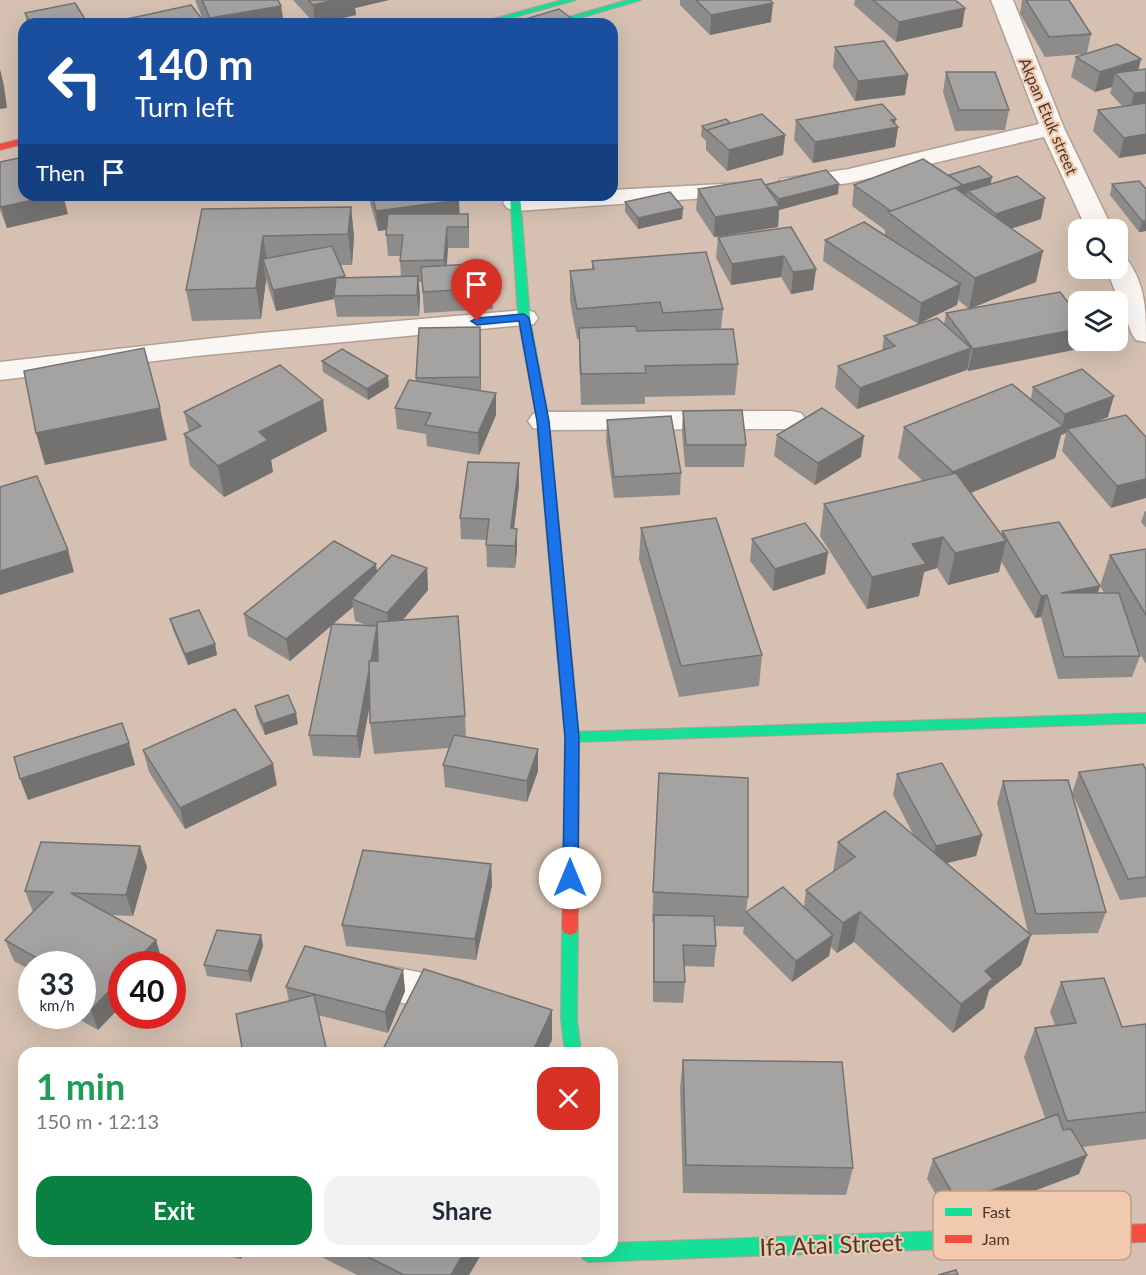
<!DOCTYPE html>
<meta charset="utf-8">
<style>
:root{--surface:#fff;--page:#f2f2f3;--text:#1f2937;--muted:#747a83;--accent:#0b8043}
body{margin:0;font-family:Lato,sans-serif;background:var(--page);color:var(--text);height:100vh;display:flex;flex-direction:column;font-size:22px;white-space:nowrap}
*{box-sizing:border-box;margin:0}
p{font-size:20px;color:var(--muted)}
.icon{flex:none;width:33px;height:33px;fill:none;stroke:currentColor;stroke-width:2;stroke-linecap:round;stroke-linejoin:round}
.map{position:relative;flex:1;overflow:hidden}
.side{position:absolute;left:18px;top:1047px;width:600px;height:210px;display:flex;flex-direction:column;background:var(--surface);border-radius:18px;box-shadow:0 6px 24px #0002}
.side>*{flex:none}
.banner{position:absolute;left:18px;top:18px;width:600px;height:183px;border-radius:18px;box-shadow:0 6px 24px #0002;background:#1a4fa0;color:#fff;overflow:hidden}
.buttons{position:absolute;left:1068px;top:219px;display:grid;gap:12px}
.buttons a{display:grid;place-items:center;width:60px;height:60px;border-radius:12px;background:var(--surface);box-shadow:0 6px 24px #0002;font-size:30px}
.speed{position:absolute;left:18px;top:951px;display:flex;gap:12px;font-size:30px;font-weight:700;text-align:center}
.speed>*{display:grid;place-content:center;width:78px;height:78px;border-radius:50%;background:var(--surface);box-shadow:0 6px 24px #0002;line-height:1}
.speed small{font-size:15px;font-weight:400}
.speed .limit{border:9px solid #d22;background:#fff;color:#111}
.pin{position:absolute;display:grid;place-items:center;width:51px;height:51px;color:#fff;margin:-62px -26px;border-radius:50% 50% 50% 0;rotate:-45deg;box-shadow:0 0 6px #0007}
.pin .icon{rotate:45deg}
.me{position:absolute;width:66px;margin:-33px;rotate:0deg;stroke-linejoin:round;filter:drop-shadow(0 0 4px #0008)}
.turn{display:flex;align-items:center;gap:21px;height:126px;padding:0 18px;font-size:27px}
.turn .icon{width:78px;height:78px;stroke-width:2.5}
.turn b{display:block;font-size:42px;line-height:51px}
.then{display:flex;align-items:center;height:57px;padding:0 18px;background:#0003;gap:12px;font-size:22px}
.round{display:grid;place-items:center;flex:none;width:63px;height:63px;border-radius:18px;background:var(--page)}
.headline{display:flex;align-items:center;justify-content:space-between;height:102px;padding:0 18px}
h1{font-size:36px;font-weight:700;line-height:45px;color:#1e9e55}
.cta{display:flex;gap:12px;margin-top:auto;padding:12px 18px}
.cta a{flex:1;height:69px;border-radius:18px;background:var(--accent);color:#fff;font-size:24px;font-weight:700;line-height:69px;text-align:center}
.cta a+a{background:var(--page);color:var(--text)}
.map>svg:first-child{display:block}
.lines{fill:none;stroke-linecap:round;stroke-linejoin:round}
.street-casing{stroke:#b0a094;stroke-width:3}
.fast-casing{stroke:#b0a094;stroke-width:2}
.jam-casing{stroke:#b0a094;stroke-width:2}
.street{fill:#f9f6f3;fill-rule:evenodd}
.fast{fill:#16e098;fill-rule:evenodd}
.jam{fill:#f24e42;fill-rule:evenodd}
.wall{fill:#8e8c8a;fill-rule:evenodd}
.shaded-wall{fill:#747271}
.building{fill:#a5a3a1;stroke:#747271;stroke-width:1.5}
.route{fill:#1a73e8;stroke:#114b97;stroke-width:1.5}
.labels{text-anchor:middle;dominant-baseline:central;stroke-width:4.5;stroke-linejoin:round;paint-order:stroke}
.far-street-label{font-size:16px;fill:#48382d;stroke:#f1c9af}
.near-street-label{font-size:24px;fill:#48382d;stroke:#f1c9af}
.key{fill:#f1c9af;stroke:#be9e88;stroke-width:1.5}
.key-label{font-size:16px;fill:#48382d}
</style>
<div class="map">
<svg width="1146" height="1275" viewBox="0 0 1146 1275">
<rect width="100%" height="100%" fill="#d5c0b1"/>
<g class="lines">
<defs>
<path id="street" d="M991 0H1013L1064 128 1113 230H1087L1044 137 849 183 790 191 781 189 778 184 781 179 849 169 1039 124Z
M742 183 751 185 754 190 751 195 516 211 507 208 503 203 507 198 516 195H612V190Z
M1118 257 1127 259C1146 286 1146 311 1146 342L1136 340 1132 334 1106 268H1118Z
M524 310 534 312 538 318 534 324 196 356 0 380V362L261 333Z
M791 411 801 413 806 420 801 427 791 429 543 430 533 428 528 421 533 414 543 412Z
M362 961 459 980 473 985 479 997 473 1009 459 1014 362 995 348 990 342 978 348 966Z"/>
<path id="fast" d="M562 0H576L490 24H475Z
M627 0H641L559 24H545Z
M510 195H520L530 318 549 421 570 641 563 646 556 641 537 421 518 318Z
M1146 713V723L572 742 567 741 565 737 567 733 572 732Z
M570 921 576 923 578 928 577 1019 581 1053H565L561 1019 562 928 564 923Z
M999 1229 1005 1232 1008 1238 1005 1244 999 1247 589 1262 583 1259 580 1253 581 1251H612V1243Z"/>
<path id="jam" d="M24 138V144L0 150V144Z
M563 636 570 641 579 737 578 928 576 933 570 935 564 933 562 928 565 737 556 641Z
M1146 1224V1242L999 1247 993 1244 990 1238 993 1232 999 1229Z"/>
</defs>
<use href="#street" class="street-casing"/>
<use href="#fast" class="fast-casing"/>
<use href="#jam" class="jam-casing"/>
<use href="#street" class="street"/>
<use href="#fast" class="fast"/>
<use href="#jam" class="jam"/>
</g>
<path class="wall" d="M195 0H278L281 6 284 24H128L127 19 203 20Z
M293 0H389L355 8 356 15 319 24H315Z
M680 0H770L771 22 710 35 680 5Z
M855 0H955L965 8 962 27 896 42 854 5Z
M1020 0H1069L1091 34 1087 53 1141 59 1138 70 1146 69 1119 158 1093 131 1098 110 1122 106 1110 93 1112 87 1095 92 1071 77 1076 57 1083 54 1045 57 1020 14 1022 0Z
M25 13 88 24H27Z
M835 47 908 75 905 95 855 101 833 67Z
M946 72 1009 110 1005 130 955 131 943 92Z
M796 120 895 124 898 127 895 147 813 163 794 140Z
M730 123 785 135 783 155 727 171 706 150V141L701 136 702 126Z
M0 162 68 214 7 228 0 210Z
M949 176 992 177 990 185 1041 219 1011 228 1036 282 969 309 958 300 957 305 918 324H944L946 313 1078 340H1085L1083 348 968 371 967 369 857 409 835 388 838 366 882 351 884 336 918 324 823 261 825 240 885 235V230L852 206 854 185Z
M1139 181 1146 231 1139 232 1110 195 1112 184Z
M766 185 838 194 779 210 778 227 714 237 696 210 698 189Z
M368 195H457L459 214H468L469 248H448L447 266 492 288 493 309 424 313 422 282H419L420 297 419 316 337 317 334 299 276 311 266 280 261 319 192 321 186 290 202 209 351 207 354 237 352 265H341L346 278 401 277 400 261 401 256H388L386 235V230L378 231Z
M625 202 683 208 682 219 638 229 625 212Z
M791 227 816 269 813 290 791 294 781 277 731 285 716 258 718 237Z
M592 261 723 309 721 329 738 364 735 395 645 397V404L581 405 579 358V339H577L570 301V271L592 269Z
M480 327 481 348V391L496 415 479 455 427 446 426 434 397 429 395 408 416 381V378Z
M322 361 389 387 368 400 323 372Z
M1033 387 1108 417 1096 422 1146 437 1111 508 1062 451 1066 433 1061 435 1055 458 971 493 1001 534 1002 531 1100 586 1097 593H1104L1100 586 1110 555 1146 549V664L1138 650 1140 656 1132 677 1058 679 1041 617 1035 618 1001 561 999 572 948 585 937 568 924 572 919 596 867 609 820 536 824 504 923 481 898 458 904 427 1031 399Z
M683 411 746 445 744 467H685L682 432Z
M184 412 327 431 271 460 273 472 224 497 190 466 184 434 189 432Z
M607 420 681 473 680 495 614 498 606 441Z
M777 435 861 457 815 485 774 456Z
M519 485 514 528 517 529V550L515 568 487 567 486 540 461 539 460 518Z
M1145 511H1146V528L1141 522Z
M641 528 762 655 759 686 679 697 639 559Z
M752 539 825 574 773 591 750 561Z
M427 568 428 590 403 620 465 716 466 737 538 771 527 802 445 787 443 765 449 748 374 754 370 723V704L360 758 313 756 309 735 332 625 290 661 248 636 244 614 377 571ZM353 607 355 621 366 625 333 624Z
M170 619 215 644 217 655 188 665 173 630Z
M255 706 298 724 265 735 257 717Z
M143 750 277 785 185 829 149 772Z
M1146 770V897L1120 900 1072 793 1079 772Z
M659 773 748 897 746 912 804 907 806 890 833 872 838 842 914 836 893 795 897 774 982 835 976 856 947 863 1028 932 997 803 1003 781 1106 912 1098 933 1031 935 1021 965 989 990 984 1008 953 1033 854 942 837 953 831 947 829 956 792 982 743 933 744 927 715 926 716 946 714 967 684 966 685 982 683 1003 653 1002V922H652Z
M140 846 147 867 133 916 111 915 156 940 162 961 159 964H122V1005L98 1030 73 1016H82V964H32V971L14 961 5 940 34 912H33L25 891Z
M491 864 492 885 476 960 346 946 342 925Z
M261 935 263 946 251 982 207 976 204 965Z
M403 970 405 991 388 1033 318 1015 289 1001 286 987Z
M1061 982 1122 1027 1146 1024V1139L1082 1147 1079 1174 952 1222 927 1179 933 1159 1045 1118 1024 1057 1035 1028 1055 1025 1050 1012Z
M683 1060 853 1168 846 1195 683 1193 680 1088Z
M208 1251H244L241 1259 208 1252Z
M310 1251H483L469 1275H357Z"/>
<path class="shaded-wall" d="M335 0H389L355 8 356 15 315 24 313 5Z
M773 3 771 22 710 35 711 15Z
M281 6 284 24H211L210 18Z
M965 8 962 27 896 42 899 22Z
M1141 59 1136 79 1115 73 1112 87 1095 92 1100 72Z
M0 69 4 86 7 108 0 109Z
M908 75 905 95 855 101 858 81Z
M1146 92V111L1129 113 1134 93Z
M896 119 894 127H898L895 147 813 163 815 142Z
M1146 134V154L1119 158 1124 138Z
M785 135 783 155 727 171 729 150Z
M992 177 990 187 968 191 967 194 893 216 961 186Z
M839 184 838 194 779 210 778 227 714 237 715 217 778 206 779 199Z
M56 195H63L68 214 7 228 1 207Z
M1045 198 1041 219 992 235 996 214Z
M459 200 460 220 378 231 376 211Z
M351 207 354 237 352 265 348 234Z
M683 208 682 219 638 229V218Z
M468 214 469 235V248L468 227Z
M1142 221H1146V231L1139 232Z
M447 227 448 248 445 282 444 260Z
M263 236 268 267 263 259 266 280 261 319 256 288Z
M1043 251 1036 282 969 309 975 278Z
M784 256 781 277 731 285 732 264Z
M816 269 813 290 791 294 793 272Z
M345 276 348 296H334V299L276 311 273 290Z
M418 276 420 297 419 316 417 295Z
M961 284 957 305 918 324 921 303Z
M480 327 481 348V398L480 377Z
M1078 329V340H1085L1083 348 968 371 973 349Z
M971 348 967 370 857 409 860 388Z
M388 376 389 387 368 400 367 389Z
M496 393V415L479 455 478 433Z
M1114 396 1108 417 1070 432 1067 429 1066 433 1061 435 1055 458 946 503 953 472 1062 427 1065 414Z
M323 400 327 431 271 460 273 472 224 497 218 466 259 432Z
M160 408 167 440 45 465 36 433Z
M864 436 861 457 815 485 818 463Z
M519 463V485L512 546 511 528Z
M1146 479V498L1111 508 1117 486Z
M517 529V550L515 568V546Z
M943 537 937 568 924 572 919 596 867 609 872 577 912 544Z
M1006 541 999 572 948 585 955 553Z
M68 550 74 572 0 595V571Z
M828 552 825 574 773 591 775 569Z
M376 564 379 586 352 599 353 607 290 661 286 639Z
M427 568 428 590 390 635 387 613Z
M1100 586 1093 608 1061 593Z
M1047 595 1041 617 1035 618 1041 596Z
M378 626 380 648 360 758 357 736Z
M215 644 217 655 188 665 185 654Z
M296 713 298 724 265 735 263 724Z
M129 743 135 765 28 800 20 779Z
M538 749V771L527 802V781Z
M273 764 277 785 185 829 180 808Z
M982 835 976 856 931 867 936 846Z
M140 846 147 867 133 916 126 895Z
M491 864 492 885 476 960 475 939Z
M860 912 854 942 837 953 843 923Z
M261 935 263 946 251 982 248 971Z
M833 935 829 956 792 982 796 961Z
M1031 935 1021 965 989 990 984 1008 953 1033 961 1004 985 971Z
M156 940 162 961 159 964H133Z
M403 970 405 991 388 1033 385 1012Z
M122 977V1005L98 1030 91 1010Z
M552 1010V1040L546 1053H532Z
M1087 1155 1079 1174 952 1222 958 1203Z
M239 1251H244L241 1259Z
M465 1251H483L469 1275H451Z"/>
<path class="building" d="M202 0H278L281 6 210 18Z
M308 0H335L313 5Z
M696 0H770L773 3 711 15Z
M873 0H955L965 8 899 22Z
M1026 0H1069L1091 34 1049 37Z
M75 3 88 24H31L25 13Z
M191 5 206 24H131L127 19Z
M559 9 579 24H513L512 23Z
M884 41 908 75 858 81 835 47Z
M1117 44 1141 59 1100 72 1076 57Z
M1146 69V92L1134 93 1115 73Z
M0 72 2 88H0Z
M946 72H995L1009 110H959Z
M1146 103V134L1124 138 1098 110Z
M882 104 896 119 891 120 898 127 815 142 796 120Z
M762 114 785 135 729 150 707 130Z
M726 119 730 123 707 130V131L702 126Z
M24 157V195H56L1 207 0 204V162Z
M923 159 963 185 891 211 854 185Z
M979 166 992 177 963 185 949 175Z
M826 170 839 184 779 199 765 185Z
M1017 176 1045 198 996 214 968 191Z
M761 179 780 206 715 217 698 189Z
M1139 181 1146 189V221H1142L1112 184Z
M955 188 1043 251 975 278 888 212Z
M670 192 683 208 638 218 625 202Z
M372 195H457L459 200 376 211Z
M351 207 348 234 263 236 256 288 186 290 202 209Z
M388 214H468V227H447L444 260 400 261 403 235H386Z
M864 222 961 284 921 303 825 240Z
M791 227 816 269 793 272 784 256 732 264 718 237Z
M332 246 345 276 273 290 263 259Z
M706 252 723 309 663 313 660 302 577 309 570 271 594 269 592 261Z
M489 263 492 288 423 292 421 267Z
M418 276 417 295 334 296 336 278Z
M1060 292 1078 315V329L973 349 946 313Z
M937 318 971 348 860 388 838 366 895 346 884 336Z
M636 326 637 331 733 329 738 364 645 366 646 373 581 374 579 328Z
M480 327V377L416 378 419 328Z
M144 348 160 408 36 433 24 371Z
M342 349 388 376 367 389 322 361Z
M280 365 323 400 259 432 268 440 218 466 184 434 201 426 184 412Z
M1082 369 1114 396 1065 414 1033 387Z
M409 380 496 393 478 433 425 425 431 413 395 408Z
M1012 384 1063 426 953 472 904 427Z
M822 408 864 436 818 463 777 435Z
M742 410 746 445H686L683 411Z
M1126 415 1146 437V479L1117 486 1067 429Z
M671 416 681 473 614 477 607 420Z
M468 462 519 463 511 528 517 529 515 546 486 545 489 519 460 518Z
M956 473 1006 541 955 553 943 537 912 544 926 564 872 577 824 504Z
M37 476 68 550 0 571V487Z
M716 518 762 655 681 666 641 528Z
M1059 522 1100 586 1061 593H1119L1140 656 1064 657 1047 595 1041 596 1002 531Z
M805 523 828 552 775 569 752 539Z
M334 541 376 564 286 639 244 614Z
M1146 549V615L1110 555Z
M392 555 427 568 387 613 352 599Z
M199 610 215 644 185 654 170 619Z
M458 616 465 716 370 723 369 661H378L377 622Z
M332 624 377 626 371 661H369V671L357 736 309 735Z
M288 695 296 713 263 724 255 706Z
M235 709 273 764 180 808 143 750Z
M122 723 129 743 20 779 14 757Z
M454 735 538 749 527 781 443 765Z
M942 763 982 835 936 846 897 774Z
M1143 764 1146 770V877L1128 879 1079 772Z
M659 773 748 778V897L653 892Z
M1068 780 1106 912 1036 914 1003 781Z
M885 811 1031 935 985 971 993 979 961 1004 860 912 843 923 806 890 855 857 838 842Z
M41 842 140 846 126 895 71 893 156 940 133 964H122V977L91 1010 82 1005V964H47L5 940 53 892 25 891Z
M363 850 491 864 475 939 342 925Z
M783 887 833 935 796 961 746 912Z
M654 915 714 916 716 946 683 945 685 982H654Z
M217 930 261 935 248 971 204 965Z
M305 946 403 970 385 1012 286 987Z
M424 969 552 1010 532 1053H381Z
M1104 978 1122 1027 1146 1024V1112L1067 1121 1035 1028 1076 1023 1061 982Z
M314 995 327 1052 322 1053H243L236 1014Z
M683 1060 842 1062 853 1168 686 1165Z
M1058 1114 1063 1130 1071 1129 1087 1155 958 1203 933 1159Z
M356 1251H465L451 1275H404Z
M956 1270 958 1275H938Z"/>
<path class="route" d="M524 314 529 318 549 421 579 737 578 878 576 882 570 884 565 882 563 878 565 737 537 421 519 321 477 325 471 321 477 318Z"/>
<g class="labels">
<g class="far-street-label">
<text transform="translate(1049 116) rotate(67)">Akpan Etuk street</text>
</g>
<g class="near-street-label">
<text transform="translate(831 1244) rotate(-2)">Ifa Atai Street</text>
</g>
</g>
<rect x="933" y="1191" width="198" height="69" rx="9" class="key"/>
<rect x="945" y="1208" width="27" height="8" fill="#16e098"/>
<rect x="945" y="1235" width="27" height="8" fill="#f24e42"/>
<g class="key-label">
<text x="982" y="1218">Fast</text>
<text x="982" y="1245">Jam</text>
</g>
</svg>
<div class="buttons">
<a><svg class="icon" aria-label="search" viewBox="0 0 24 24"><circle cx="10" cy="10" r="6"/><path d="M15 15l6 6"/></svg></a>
<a><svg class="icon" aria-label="layers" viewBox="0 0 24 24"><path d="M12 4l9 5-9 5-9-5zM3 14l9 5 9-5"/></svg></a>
</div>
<div class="speed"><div>33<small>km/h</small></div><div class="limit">40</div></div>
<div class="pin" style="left:477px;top:321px;background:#d93025"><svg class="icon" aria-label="arrive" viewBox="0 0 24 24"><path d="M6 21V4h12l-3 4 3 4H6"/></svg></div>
<svg class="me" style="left:570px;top:878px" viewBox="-20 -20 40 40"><circle r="19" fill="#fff"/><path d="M0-13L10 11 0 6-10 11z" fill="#1a73e8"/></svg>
<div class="banner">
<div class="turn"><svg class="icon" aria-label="left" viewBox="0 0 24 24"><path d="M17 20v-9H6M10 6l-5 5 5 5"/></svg><div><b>140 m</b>Turn left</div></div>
<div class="then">Then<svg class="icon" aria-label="arrive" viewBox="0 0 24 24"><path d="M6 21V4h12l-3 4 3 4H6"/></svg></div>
</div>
<section class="side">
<div class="headline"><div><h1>1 min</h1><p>150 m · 12:13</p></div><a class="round" style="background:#d93025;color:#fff"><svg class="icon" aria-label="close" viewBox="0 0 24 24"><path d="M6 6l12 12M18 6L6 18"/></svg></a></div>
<div class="cta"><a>Exit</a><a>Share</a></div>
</section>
</div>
